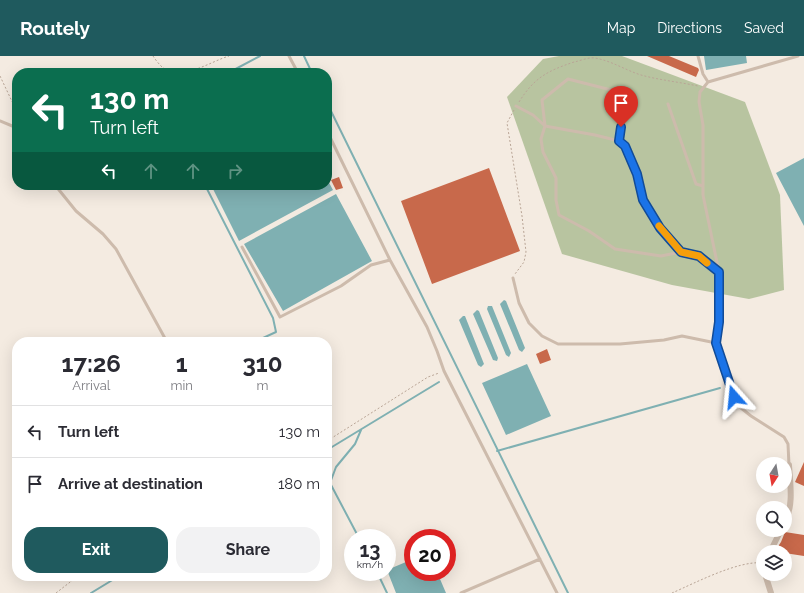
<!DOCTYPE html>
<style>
:root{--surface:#fff;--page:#f2f2f3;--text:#2b2b33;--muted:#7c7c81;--line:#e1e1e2;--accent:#1f5a5e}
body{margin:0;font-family:Raleway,sans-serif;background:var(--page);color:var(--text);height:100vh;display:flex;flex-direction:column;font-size:15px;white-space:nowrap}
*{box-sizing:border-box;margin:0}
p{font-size:13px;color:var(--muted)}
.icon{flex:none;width:22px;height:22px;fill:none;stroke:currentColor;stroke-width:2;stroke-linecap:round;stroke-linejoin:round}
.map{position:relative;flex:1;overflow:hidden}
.sheet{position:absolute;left:12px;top:281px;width:320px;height:244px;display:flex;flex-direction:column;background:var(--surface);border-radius:16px;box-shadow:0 4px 16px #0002}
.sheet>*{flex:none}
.guide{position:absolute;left:12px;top:12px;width:320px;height:122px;border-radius:16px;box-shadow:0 4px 16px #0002;background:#0b6e4f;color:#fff;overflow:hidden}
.needle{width:26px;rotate:191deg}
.buttons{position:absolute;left:756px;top:401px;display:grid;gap:8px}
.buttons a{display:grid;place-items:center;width:36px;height:36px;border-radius:50%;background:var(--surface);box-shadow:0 4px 16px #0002;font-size:20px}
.speed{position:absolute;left:344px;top:473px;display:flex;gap:8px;font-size:20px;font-weight:700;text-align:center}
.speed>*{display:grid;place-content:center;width:52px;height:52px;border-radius:50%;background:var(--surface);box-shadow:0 4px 16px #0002;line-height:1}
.speed small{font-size:10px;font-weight:400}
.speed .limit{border:6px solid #d22;background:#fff;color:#111}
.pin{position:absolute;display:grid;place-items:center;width:34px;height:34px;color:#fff;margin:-41px -17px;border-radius:50% 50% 50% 0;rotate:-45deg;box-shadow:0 0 4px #0007}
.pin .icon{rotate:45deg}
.me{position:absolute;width:44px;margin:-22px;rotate:342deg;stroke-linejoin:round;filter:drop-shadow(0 0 3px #0008)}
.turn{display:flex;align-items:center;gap:14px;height:84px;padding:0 12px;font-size:18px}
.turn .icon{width:52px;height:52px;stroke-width:2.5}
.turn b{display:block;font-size:28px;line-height:34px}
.lanes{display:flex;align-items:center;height:38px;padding:0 12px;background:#0003;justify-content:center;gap:20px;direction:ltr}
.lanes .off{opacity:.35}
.eta{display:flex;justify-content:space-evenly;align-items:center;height:68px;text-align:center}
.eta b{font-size:24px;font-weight:700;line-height:28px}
.primary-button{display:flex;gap:8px;margin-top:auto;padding:8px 12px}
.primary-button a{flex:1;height:46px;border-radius:16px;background:var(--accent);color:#fff;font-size:16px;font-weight:700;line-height:46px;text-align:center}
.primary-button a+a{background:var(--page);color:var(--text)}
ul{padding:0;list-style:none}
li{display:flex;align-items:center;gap:12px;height:52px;padding:0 12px;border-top:1px solid var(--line)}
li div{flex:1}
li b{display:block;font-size:15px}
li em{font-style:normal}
header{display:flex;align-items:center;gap:24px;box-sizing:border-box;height:56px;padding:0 20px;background:var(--accent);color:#fff}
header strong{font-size:19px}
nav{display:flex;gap:22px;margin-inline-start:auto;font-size:14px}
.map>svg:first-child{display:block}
.green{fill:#b8c4a0}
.water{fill:#7fb0b2}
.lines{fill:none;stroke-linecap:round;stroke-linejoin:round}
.stream{stroke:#7fb0b2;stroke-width:2}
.building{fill:#c8694b}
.path{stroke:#b9a596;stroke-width:1;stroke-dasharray:2 2;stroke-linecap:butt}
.lane{stroke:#cdbbac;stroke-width:3}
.street{stroke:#cdbbac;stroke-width:6}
.route-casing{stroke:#114b97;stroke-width:10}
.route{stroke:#1a73e8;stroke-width:7}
.slow{stroke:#f59e0b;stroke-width:7}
</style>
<header>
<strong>Routely</strong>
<nav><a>Map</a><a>Directions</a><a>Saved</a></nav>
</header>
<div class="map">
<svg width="804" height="537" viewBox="0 0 804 537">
<rect width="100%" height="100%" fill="#f4ebe1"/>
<path class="green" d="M559 0H622L745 46 780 139 784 234 749 243 672 229 562 198 507 41 543 3Z"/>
<path class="water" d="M704 0H746L747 7 706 14Z
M804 102V170L776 117Z
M327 123 333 134 239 185 211 129H327Z
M336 138 372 205 283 255 244 188Z
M504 244 506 245 525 292 522 296 519 294 500 248Z
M488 250H492L511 297 509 301 506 299 487 253Z
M477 254 479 255 498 302 497 305 493 304 473 258Z
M463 260H465L484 308 481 311 478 309 459 264Z
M527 308 551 360 506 379 482 327Z
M413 503V516H437L446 537H396L387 514Z"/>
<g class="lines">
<path class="stream" d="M304 0 312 17
M228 17 260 0
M327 47 568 537
M205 129 273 262 276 276 254 286
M327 394 439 326
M497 395 720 332
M359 482 330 427 336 411 355 388 361 374
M377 516 387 537
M91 537 119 520"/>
</g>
<path class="building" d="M647 0H669L698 12 699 14 696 21Z
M489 112 520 195 432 228 401 145Z
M339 121 343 132 336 134 331 124Z
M547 293 551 304 540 308 536 298Z
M804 406V430L795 426Z
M785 476 804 479V500L778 496 779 489 781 486Z"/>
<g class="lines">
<path class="path" d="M153 0C155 3 158 7 161 10 180 27 209 6 229 0
M0 20 17 56
M519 46C534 22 547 15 574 6 580 5 588 1 595 2 612 5 625 14 641 19 659 24 679 26 698 30
M514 54 507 67 522 160 526 196 524 206 515 218
M327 385 428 321 439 317
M56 537 78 520
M672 537C695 527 739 504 763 507"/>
<path class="lane" d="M289 0 298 17
M698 0 703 18 708 26
M668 48 696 128 703 130
M516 50 533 59 545 70 595 79 619 85 625 90 637 118 643 144 660 172 681 196
M0 65 17 72
M327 75 390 204 427 271 437 295 444 315 557 537
M619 85 626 43 623 37 568 23 542 44 545 70 541 83 543 96 556 122V144L559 159 589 175 615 193 661 200 681 196 699 200 719 216
M55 129 76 155 103 178 116 193 167 286
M242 191 280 261 341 230 371 209 390 204
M513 222 519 247 529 267 542 280 558 288H620L664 284 682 280 716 287
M789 409 788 388 784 381 751 360 741 352 734 341 716 287 719 266V216L703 139V69L699 46 700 36 708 26 798 0
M461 537 540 503"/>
<path class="street" d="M785 466C794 448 790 428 789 409
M770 496 781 474
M765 518 771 537"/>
</g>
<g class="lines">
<defs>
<path id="route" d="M621 71 619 85 625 90 637 118 643 144 660 172 681 196 699 200 719 216V266L716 287 734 341"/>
</defs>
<use href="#route" class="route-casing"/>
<use href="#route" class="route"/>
<path class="slow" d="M659 170 681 196 699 200 707 207"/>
</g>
</svg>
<div class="buttons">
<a><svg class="needle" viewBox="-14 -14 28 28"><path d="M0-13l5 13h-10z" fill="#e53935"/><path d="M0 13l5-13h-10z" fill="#7c7c81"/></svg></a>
<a><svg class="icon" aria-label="search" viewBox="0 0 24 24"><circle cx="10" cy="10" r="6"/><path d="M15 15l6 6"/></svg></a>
<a><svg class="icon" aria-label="layers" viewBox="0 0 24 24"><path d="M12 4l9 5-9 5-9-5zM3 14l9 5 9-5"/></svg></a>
</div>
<div class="speed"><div>13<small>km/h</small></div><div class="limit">20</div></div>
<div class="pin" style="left:621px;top:71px;background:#d93025"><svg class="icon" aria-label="arrive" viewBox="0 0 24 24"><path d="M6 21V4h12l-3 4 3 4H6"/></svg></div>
<svg class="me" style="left:734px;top:341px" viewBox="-20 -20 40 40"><path d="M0-17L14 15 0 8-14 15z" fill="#1a73e8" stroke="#fff" stroke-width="4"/></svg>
<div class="guide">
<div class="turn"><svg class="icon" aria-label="left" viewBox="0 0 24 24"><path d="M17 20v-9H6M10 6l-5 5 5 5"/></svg><div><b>130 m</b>Turn left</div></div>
<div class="lanes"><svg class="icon" aria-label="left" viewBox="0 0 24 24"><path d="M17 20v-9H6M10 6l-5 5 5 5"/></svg><svg class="icon off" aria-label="ahead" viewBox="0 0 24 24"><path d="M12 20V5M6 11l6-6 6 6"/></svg><svg class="icon off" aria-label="ahead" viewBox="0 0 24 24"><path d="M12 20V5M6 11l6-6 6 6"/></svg><svg class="icon off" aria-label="right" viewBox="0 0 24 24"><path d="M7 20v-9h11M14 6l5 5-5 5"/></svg></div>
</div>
<section class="sheet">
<div class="eta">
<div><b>17:26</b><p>Arrival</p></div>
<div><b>1</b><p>min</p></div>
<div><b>310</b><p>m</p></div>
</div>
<ul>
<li><svg class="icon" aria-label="left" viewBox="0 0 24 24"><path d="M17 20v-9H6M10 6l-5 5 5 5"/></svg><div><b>Turn left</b></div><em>130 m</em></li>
<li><svg class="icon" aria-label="arrive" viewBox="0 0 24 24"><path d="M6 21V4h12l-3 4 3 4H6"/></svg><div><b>Arrive at destination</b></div><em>180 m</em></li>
</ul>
<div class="primary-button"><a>Exit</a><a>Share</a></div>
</section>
</div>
